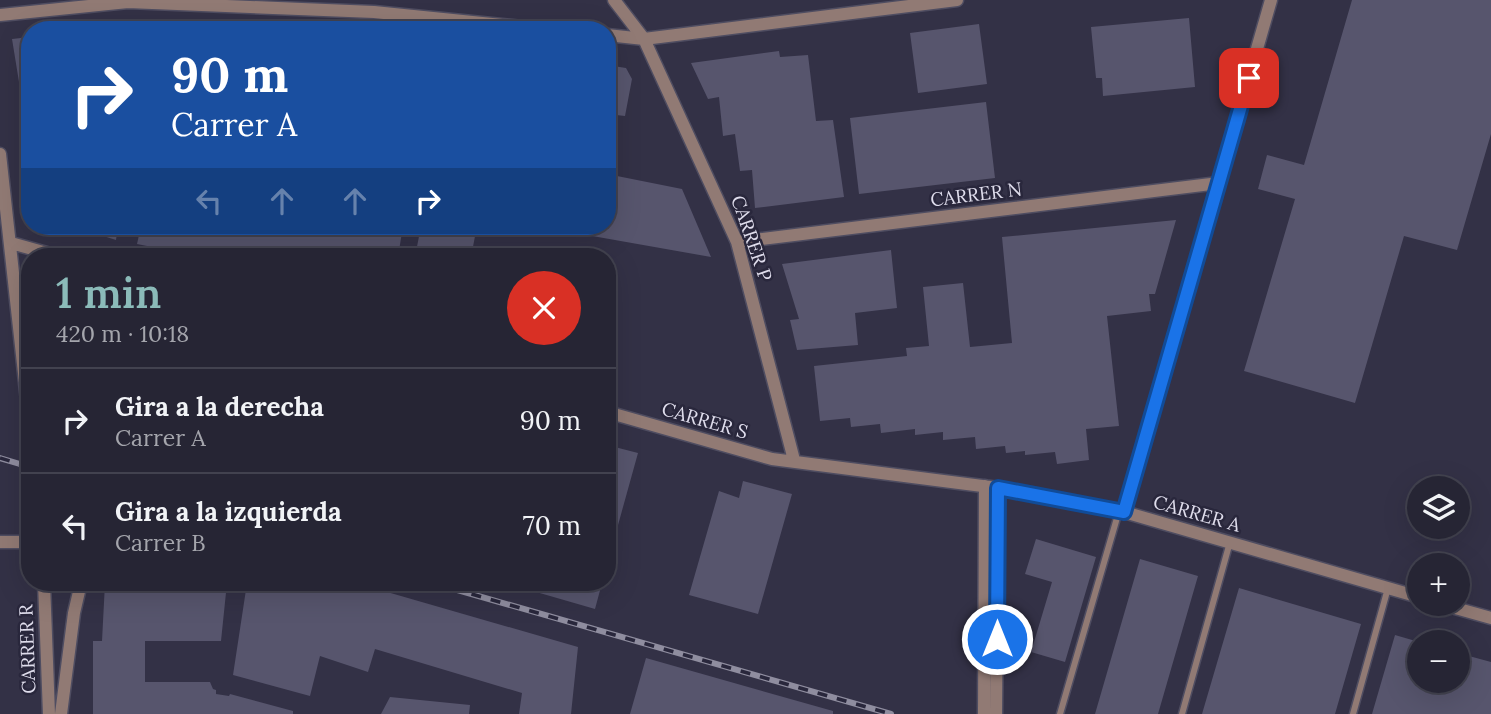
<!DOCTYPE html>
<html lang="es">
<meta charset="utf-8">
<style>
:root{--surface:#262534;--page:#323140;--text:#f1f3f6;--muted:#a4a5ac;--line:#42424f;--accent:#8bbbb9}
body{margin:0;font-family:Lora,serif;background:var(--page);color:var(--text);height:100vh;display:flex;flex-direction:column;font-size:26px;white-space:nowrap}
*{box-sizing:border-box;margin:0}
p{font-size:23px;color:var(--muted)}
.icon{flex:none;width:38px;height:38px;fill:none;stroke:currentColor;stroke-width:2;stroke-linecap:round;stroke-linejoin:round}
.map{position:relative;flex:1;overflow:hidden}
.panel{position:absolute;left:21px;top:248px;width:595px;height:343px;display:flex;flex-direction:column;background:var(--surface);border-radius:28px;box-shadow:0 7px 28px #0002,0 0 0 2px var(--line)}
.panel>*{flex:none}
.top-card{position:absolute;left:21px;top:21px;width:595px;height:214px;border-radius:28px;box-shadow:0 7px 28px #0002,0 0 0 2px var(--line);background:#1a4fa0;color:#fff;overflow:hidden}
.tools{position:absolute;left:1407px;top:476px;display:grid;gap:14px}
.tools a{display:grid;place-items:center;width:63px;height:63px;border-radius:50%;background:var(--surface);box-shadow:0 7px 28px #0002,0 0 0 2px var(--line);font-size:35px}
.pin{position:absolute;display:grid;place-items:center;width:60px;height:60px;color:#fff;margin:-30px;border-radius:14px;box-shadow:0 4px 10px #0006}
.me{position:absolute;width:77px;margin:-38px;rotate:0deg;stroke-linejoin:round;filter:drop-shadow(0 0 5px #0008)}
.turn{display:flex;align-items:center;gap:24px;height:147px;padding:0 35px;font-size:32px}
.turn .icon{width:91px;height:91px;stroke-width:2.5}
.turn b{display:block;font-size:49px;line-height:60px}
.lanes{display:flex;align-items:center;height:66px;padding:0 35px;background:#0003;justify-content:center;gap:35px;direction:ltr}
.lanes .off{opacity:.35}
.round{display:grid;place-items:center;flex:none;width:74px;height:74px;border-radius:37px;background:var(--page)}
.overview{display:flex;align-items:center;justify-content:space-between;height:119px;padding:0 35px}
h1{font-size:42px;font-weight:600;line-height:52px;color:var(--accent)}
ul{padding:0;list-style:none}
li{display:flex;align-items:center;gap:21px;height:105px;padding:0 35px;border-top:2px solid var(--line)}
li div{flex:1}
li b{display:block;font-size:26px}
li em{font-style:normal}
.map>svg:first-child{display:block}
.building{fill:#57556d}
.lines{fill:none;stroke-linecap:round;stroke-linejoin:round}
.service-casing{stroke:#4f4d61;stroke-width:9}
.minor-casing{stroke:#4f4d61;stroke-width:15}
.service{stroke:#917a74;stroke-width:6}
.minor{stroke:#917a74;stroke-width:12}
.rail-casing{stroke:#8f8d9f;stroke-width:6}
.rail{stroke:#29273c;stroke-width:3.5;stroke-dasharray:10;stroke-linecap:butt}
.route-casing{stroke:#114b97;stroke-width:18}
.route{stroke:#1a73e8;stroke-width:12}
.labels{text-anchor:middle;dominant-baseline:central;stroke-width:5;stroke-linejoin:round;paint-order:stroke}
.street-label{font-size:19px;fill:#dfddec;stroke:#29273c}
</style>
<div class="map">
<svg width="1491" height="714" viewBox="0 0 1491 714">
<rect width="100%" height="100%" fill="#333146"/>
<path class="building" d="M1352 0H1491V134L1457 250 1404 236 1355 403 1244 371 1295 199 1258 189 1267 155 1304 165Z
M1189 18 1195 87 1103 96 1102 78H1096L1091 27Z
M979 24 987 84 918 93 910 33Z
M30 37V81L19 82 12 39Z
M779 51 780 57 808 55 816 121 833 120 844 197 755 208 752 170 740 171 735 134 723 136 719 97 708 99 691 63Z
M607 65 626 68 632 79 625 116 607 114Z
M19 101H30V136H25Z
M986 102 995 178 859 194 850 118Z
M607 174 682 189 711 257 564 231 565 226H607Z
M1176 220 1155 294H1149L1151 311 1107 316 1119 426 1086 429 1089 460 1057 464 1055 452 1025 455V451L1006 453 1005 446 976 449 975 437 943 440V432L915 435V429L881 433 880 424 851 427 850 418 820 421 814 366 907 356 906 348 929 346 923 287 963 283 970 347 1012 343 1002 237Z
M79 226H118L116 240 78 228Z
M141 226H403L398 257H191L192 255 137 244Z
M421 226H477L471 257H415Z
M891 250 897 308 855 313 858 345 797 350 790 320 799 319 782 264Z
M607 445 638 453 610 554 607 553Z
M743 481 792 494 758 614 689 595 719 491 739 498Z
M1036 539 1096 557 1065 662 1031 652 1052 582 1025 574Z
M1140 559 1198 576 1158 714H1095Z
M105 583H227L221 641H145V682H210L213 689 216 690V694L229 696 230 694 293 711V714H93V641H102Z
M247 583H356L578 647 571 714H519L522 693 375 649 368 672 320 656 310 696 233 675Z
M512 583H602L595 609 512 585Z
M1239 588 1361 624 1335 714H1202Z
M1395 635 1419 642V681H1458V653L1491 662V714H1372Z
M646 658 833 711V714H630Z
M390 697 470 705 469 714H381Z"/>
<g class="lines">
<defs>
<path id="service" d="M1060 714 1119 511
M1182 714 1230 542
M1353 714 1388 588"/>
<path id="minor" d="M614 0 644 39 737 242 794 460
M0 15 128 2 374 12 553 30
M607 35 644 39 957 0
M0 154 30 428
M737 242 1219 183
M11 243 61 257
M607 412 772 459 998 488 1124 512 1419 597
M1124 512 1271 0
M0 542H30
M44 583 49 714
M1441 604 1491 618
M61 714 74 613 81 583
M984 714 985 486
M996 714 998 488"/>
</defs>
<use href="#service" class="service-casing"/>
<use href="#minor" class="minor-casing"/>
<use href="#service" class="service"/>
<use href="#minor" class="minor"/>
<defs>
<path id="rail" d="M0 458 30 467
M433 583 891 714"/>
</defs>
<use href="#rail" class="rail-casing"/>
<use href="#rail" class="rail"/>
</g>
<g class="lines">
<defs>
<path id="route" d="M997 639 998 488 1124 512 1249 78"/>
</defs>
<use href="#route" class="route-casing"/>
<use href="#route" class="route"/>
</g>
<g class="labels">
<g class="street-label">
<text transform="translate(976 194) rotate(-7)">CARRER N</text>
<text transform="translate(752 238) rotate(71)">CARRER P</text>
<text transform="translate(705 420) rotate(16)">CARRER S</text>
<text transform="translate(1197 513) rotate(16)">CARRER A</text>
<text transform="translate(27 649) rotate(-92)">CARRER R</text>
</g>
</g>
</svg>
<div class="tools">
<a><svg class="icon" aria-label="layers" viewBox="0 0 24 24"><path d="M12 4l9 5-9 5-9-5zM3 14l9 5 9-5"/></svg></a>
<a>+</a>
<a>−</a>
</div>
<div class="pin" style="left:1249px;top:78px;background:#d93025"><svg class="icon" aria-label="arrive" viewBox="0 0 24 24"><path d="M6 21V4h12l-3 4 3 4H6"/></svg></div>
<svg class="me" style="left:997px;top:639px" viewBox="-20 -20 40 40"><circle r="17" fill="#1a73e8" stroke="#fff" stroke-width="3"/><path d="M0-11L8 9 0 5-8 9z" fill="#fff"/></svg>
<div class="top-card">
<div class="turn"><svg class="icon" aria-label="right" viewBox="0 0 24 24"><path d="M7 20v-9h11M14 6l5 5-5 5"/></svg><div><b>90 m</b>Carrer A</div></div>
<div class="lanes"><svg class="icon off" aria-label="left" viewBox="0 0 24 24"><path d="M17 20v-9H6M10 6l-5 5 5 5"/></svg><svg class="icon off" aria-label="ahead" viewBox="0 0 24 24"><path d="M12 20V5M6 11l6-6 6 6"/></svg><svg class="icon off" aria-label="ahead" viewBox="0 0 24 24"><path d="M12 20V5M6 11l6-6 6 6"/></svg><svg class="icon" aria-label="right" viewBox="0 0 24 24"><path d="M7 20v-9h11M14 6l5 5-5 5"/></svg></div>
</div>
<section class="panel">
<div class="overview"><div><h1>1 min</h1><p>420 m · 10:18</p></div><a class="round" style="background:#d93025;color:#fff"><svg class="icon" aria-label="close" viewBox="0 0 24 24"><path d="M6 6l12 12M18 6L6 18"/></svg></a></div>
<ul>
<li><svg class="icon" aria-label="right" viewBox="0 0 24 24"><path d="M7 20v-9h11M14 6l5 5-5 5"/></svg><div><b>Gira a la derecha</b><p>Carrer A</p></div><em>90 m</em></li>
<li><svg class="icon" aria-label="left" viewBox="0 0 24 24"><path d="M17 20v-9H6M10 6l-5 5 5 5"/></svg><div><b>Gira a la izquierda</b><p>Carrer B</p></div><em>70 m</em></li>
</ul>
</section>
</div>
